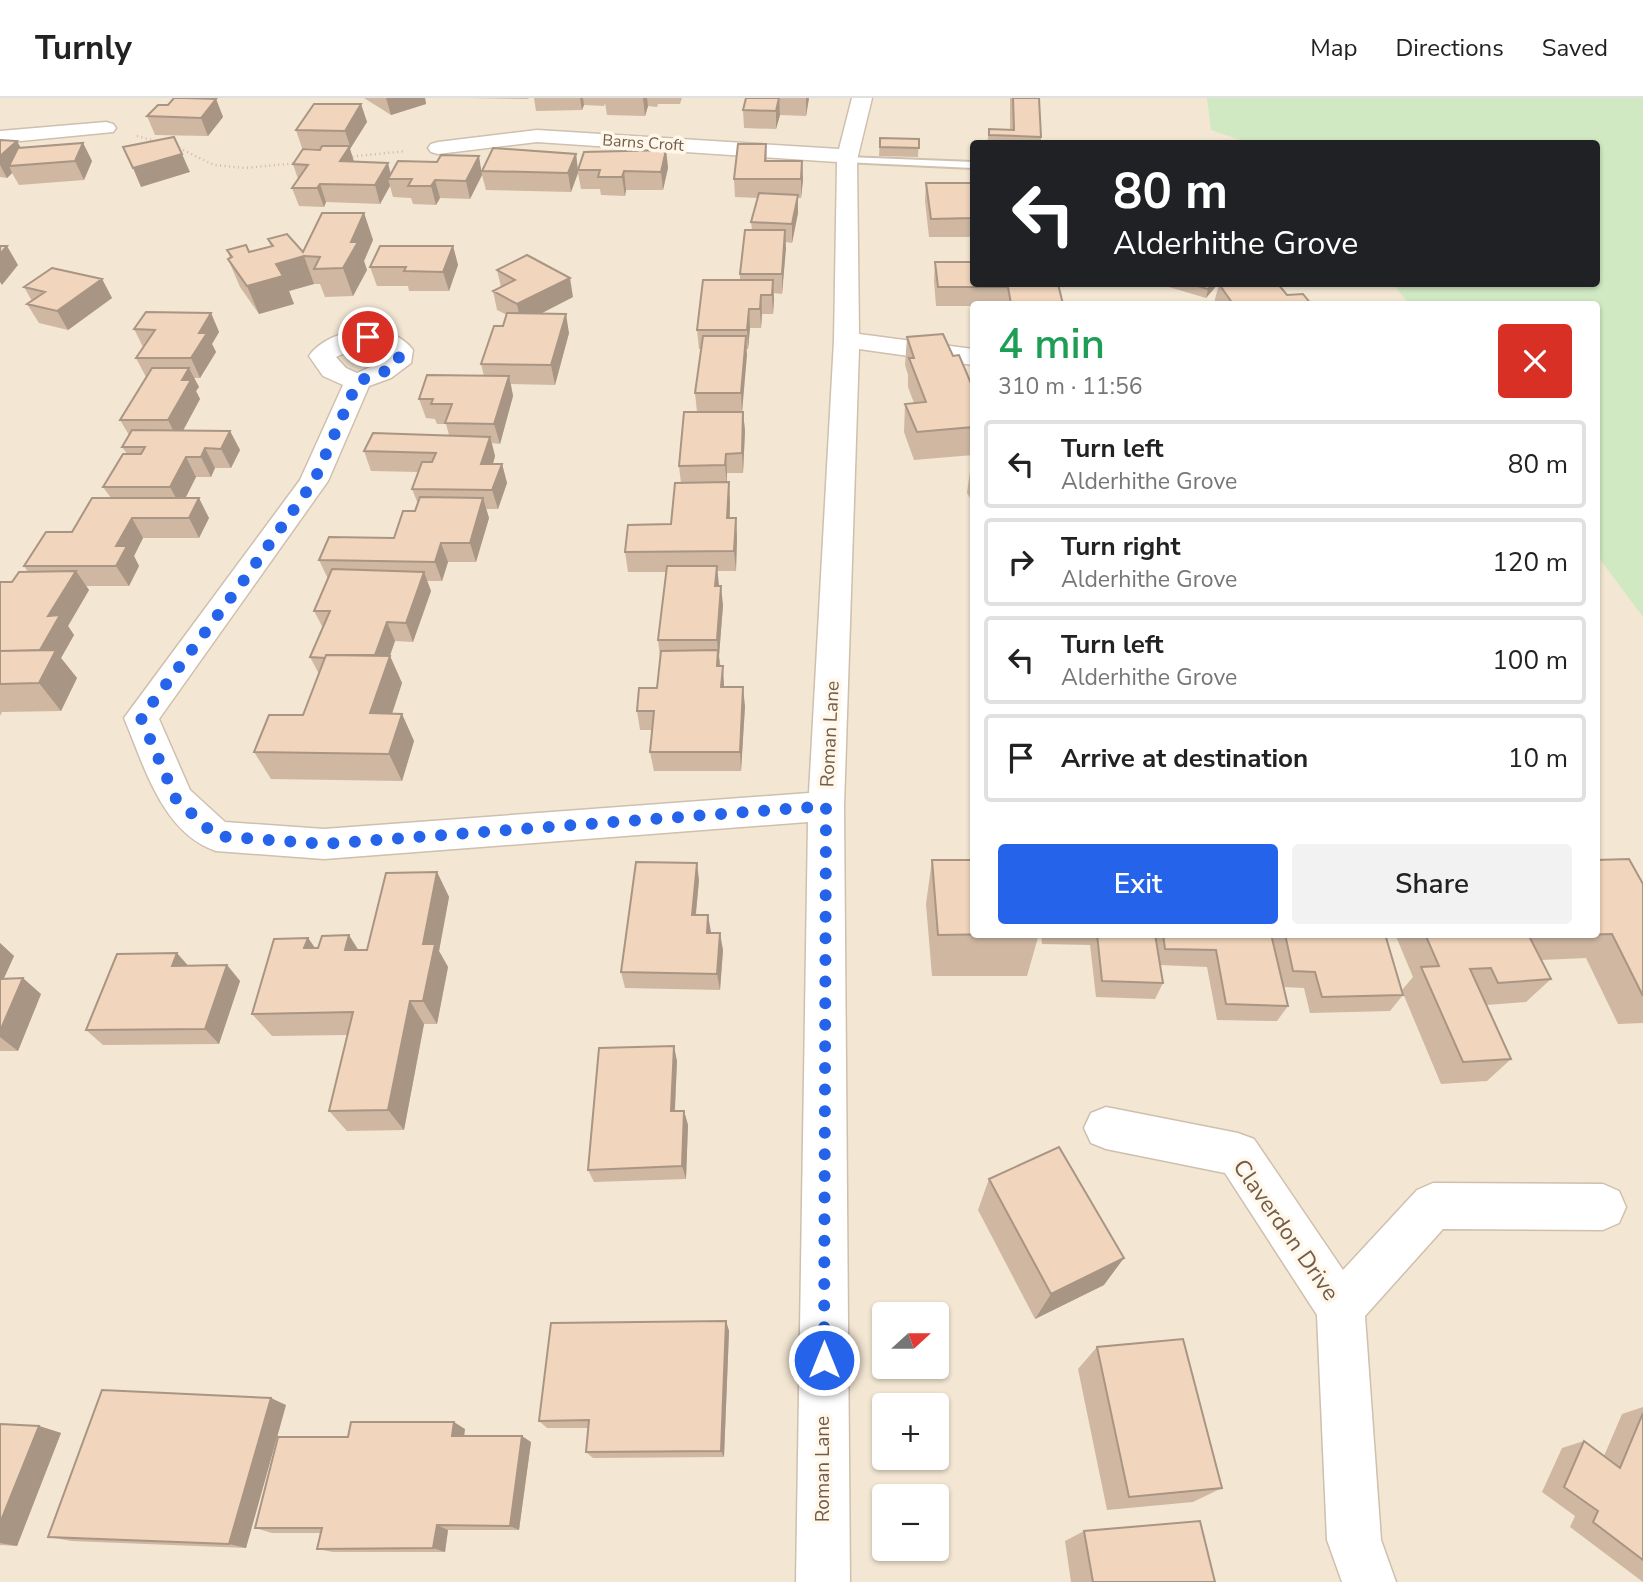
<!DOCTYPE html>
<meta charset="utf-8">
<style>
:root{--surface:#fff;--page:#f2f2f2;--text:#222;--muted:#767676;--line:#e0e0e0;--accent:#2563eb}
body{margin:0;font-family:"Nunito Sans",sans-serif;background:var(--page);color:var(--text);height:100vh;display:flex;flex-direction:column;font-size:26px;white-space:nowrap}
*{box-sizing:border-box;margin:0}
p{font-size:23px;color:var(--muted)}
.icon{flex:none;width:38px;height:38px;fill:none;stroke:currentColor;stroke-width:2;stroke-linecap:round;stroke-linejoin:round}
.map{position:relative;flex:1;overflow:hidden}
.drawer{position:absolute;left:970px;top:203px;width:630px;height:637px;display:flex;flex-direction:column;background:var(--surface);border-radius:7px;box-shadow:0 2px 5px #0004}
.drawer>*{flex:none}
.top-card{position:absolute;left:970px;top:42px;width:630px;height:147px;border-radius:7px;box-shadow:0 2px 5px #0004;background:#202124;color:#fff;overflow:hidden}
.needle{width:46px;rotate:69deg}
.fabs{position:absolute;left:872px;top:1204px;display:grid;gap:14px}
.fabs a{display:grid;place-items:center;width:77px;height:77px;border-radius:7px;background:var(--surface);box-shadow:0 2px 5px #0004;font-size:35px}
.pin{position:absolute;display:grid;place-items:center;width:60px;height:60px;color:#fff;margin:-30px;border:4px solid #fff;border-radius:50%;box-shadow:0 2px 7px #0007}
.me{position:absolute;width:77px;margin:-38px;rotate:0deg;stroke-linejoin:round;filter:drop-shadow(0 0 5px #0008)}
.turn{display:flex;align-items:center;gap:24px;height:147px;padding:0 28px;font-size:32px}
.turn .icon{width:91px;height:91px;stroke-width:2.5}
.turn b{display:block;font-size:49px;line-height:60px}
.round{display:grid;place-items:center;flex:none;width:74px;height:74px;border-radius:7px;background:var(--page)}
.summary{display:flex;align-items:center;justify-content:space-between;height:119px;padding:0 28px}
h1{font-size:42px;font-weight:600;line-height:52px;color:#1e9e55}
.cta{display:flex;gap:14px;margin-top:auto;padding:14px 28px}
.cta a{flex:1;height:80px;border-radius:7px;background:var(--accent);color:#fff;font-size:28px;font-weight:600;line-height:80px;text-align:center}
.cta a+a{background:var(--page);color:var(--text)}
ul{padding:0;list-style:none}
li{display:flex;align-items:center;gap:21px;height:88px;margin:0 14px 10px;padding:0 14px;border:4px solid var(--line);border-radius:7px}
li div{flex:1}
li b{display:block;font-size:26px}
li em{font-style:normal}
header{display:flex;align-items:center;gap:42px;box-sizing:border-box;height:98px;padding:0 35px;background:var(--surface);border-bottom:2px solid var(--line)}
header strong{font-size:33px}
nav{display:flex;gap:38px;margin-inline-start:auto;font-size:24px}
.map>svg:first-child{display:block}
.residential{fill:#f3e7d3;fill-rule:evenodd}
.green{fill:#d0e9c3}
.lines{fill:none;stroke-linecap:round;stroke-linejoin:round}
.service-casing{stroke:#cfbfae;stroke-width:4}
.minor-casing{stroke:#cfbfae;stroke-width:3}
.path{stroke:#d6b8a0;stroke-width:2.5;stroke-dasharray:1 3.5;stroke-linecap:butt}
.service{fill:#fff;fill-rule:evenodd}
.minor{fill:#fff;fill-rule:evenodd}
.wall{fill:#cfb7a2}
.shaded-wall{fill:#a99584}
.building{fill:#f1d5bc;stroke:#a99584;stroke-width:2}
.route{stroke:#2563eb;stroke-width:12;stroke-dasharray:0 21.6}
.labels{text-anchor:middle;dominant-baseline:central;stroke-width:7;stroke-linejoin:round;paint-order:stroke}
.far-street-label{font-size:16px;fill:#745c4a;stroke:#fff8ea}
.street-label{font-size:19px;fill:#745c4a;stroke:#fff8ea}
.near-street-label{font-size:23px;fill:#745c4a;stroke:#fff8ea}
</style>
<header>
<strong>Turnly</strong>
<nav><a>Map</a><a>Directions</a><a>Saved</a></nav>
</header>
<div class="map">
<svg width="1643" height="1484" viewBox="0 0 1643 1484">
<rect width="100%" height="100%" fill="#fcf4e4"/>
<path class="residential" d="M0 0H1283L1296 45 973 46V186H1395L1412 206H973V836H1596V445L1643 506V1484H0ZM884 1216H936V1269H884ZM884 1307H936V1360H884ZM884 1398H936V1451H884Z"/>
<path class="green" d="M1207 0H1643V519L1596 456V206H1409L1393 186H1596V46L1249 45 1211 32Z"/>
<g class="lines">
<defs>
<path id="service" d="M847 59 973 64V70L843 64 842 62Z"/>
<path id="minor" d="M852 0H872L857 62 859 236 973 251V267L859 251 844 708 850 1484H796L808 724 324 761 216 753C162 735 144 667 124 620L300 382 343 287 323 278 309 258C329 229 391 221 413 252L411 265 391 280 369 288 328 383 159 621 190 692 225 724 324 731 809 695 834 242 837 64 537 44 438 56 431 54 428 50 431 46 438 44 537 32 839 51ZM361 248H376L387 254 386 262 357 275 346 270 336 259Z
M106 24 113 26 116 30 113 34 0 45V33Z
M1106 1009 1238 1035 1254 1041 1343 1172 1417 1092 1433 1085 1603 1086 1619 1093 1626 1109 1619 1125 1603 1132 1443 1131 1365 1218 1381 1442 1396 1484H1342L1327 1442 1317 1217 1225 1075 1106 1051 1091 1045 1084 1030 1091 1015Z"/>
</defs>
<use href="#service" class="service-casing"/>
<use href="#minor" class="minor-casing"/>
<path class="path" d="M137 38 159 44
M175 48 214 67 245 70 298 65
M348 59 406 53"/>
<use href="#service" class="service"/>
<use href="#minor" class="minor"/>
</g>
<path class="wall" d="M364 0H425L426 6 391 17Z
M469 0H529L528 1Z
M534 0H682L680 6H658L657 9 648 8 645 18 607 17 605 5 604 8 584 7 582 12 536 13Z
M746 0H809L806 18 780 17 776 31 744 30 743 12Z
M1010 0H1039L1041 39V46H987L989 31 1010 32Z
M216 1 223 19 208 38 155 37 147 18 168 7Z
M361 6 367 24 350 51 354 64 391 75 482 72 576 56 578 71 666 52 668 70 663 92H626L625 98 601 97 600 91H581L578 75 571 94 486 92 482 77 470 101 440 100 436 107 413 106 411 100 393 99 390 88 380 106 326 104 324 109 299 108 292 90 298 81 293 66 320 51 302 50 296 32Z
M880 40 919 41 918 59 879 58Z
M0 42 21 50 83 45 92 63 84 82 19 87 12 75 7 80 0 79Z
M766 46 767 63H802L803 82 801 100H798V115L792 145 786 144 782 196 774 195 773 216H762L761 230H750L748 251H746L742 314H743L745 333 743 375H727V384L730 404V420H736L737 440 736 473H717L718 488 723 507 719 558 724 589 745 608 741 673H654L650 654 652 632H640L637 613 657 590 660 558 658 542 666 474H628L625 454 671 426 681 385 679 368 697 314 695 295 701 251H699L697 232 740 182V176L752 132 751 124 758 100 735 99 734 81Z
M926 85H973V139H929L925 103Z
M364 115 373 142 364 163 367 172 353 198 325 199 320 186H314L289 193 294 206 259 216 240 189 228 161 230 160 227 152 249 154 271 149 268 141 303 154Z
M453 148 458 167 449 193H409L408 188H377L370 169Z
M935 164 1058 186 1063 206H973V208H936L934 183Z
M497 172 573 199 541 215 569 235 555 287 511 286 513 298 500 346 492 345 495 358 493 366H502L507 385 498 411H486L489 420 476 464H448L442 483H427L431 493 413 544 395 543 390 558 402 585 392 616H402L414 643 402 683 271 681 254 654 303 617 319 576 310 559 323 530 314 513 328 481 319 462 394 440 415 413 418 406 412 391 419 374 371 373 364 353 449 337 446 326H437L435 321 426 320 419 301 484 278 481 266 503 228 507 217 497 212 493 193 501 189Z
M102 181 112 200 68 232 39 225 27 206 32 203 24 189Z
M1159 186H1218L1206 200Z
M1219 186 1287 197 1311 206H1215L1214 205Z
M211 215 219 234 212 246 216 254 200 280H194L199 289 196 293 200 301 183 332 230 333 240 352 231 370H215L211 379H196L185 400 209 420 199 440H143L134 458 139 468 129 488H86L89 492 68 528 74 537 61 560 77 580 61 613 2 614 0 618V484H12L28 474 24 468 72 434 111 400 103 389 127 356 122 349 129 337 120 322 146 279 136 260 143 249 134 231Z
M907 239 953 258 973 290V357L914 362 904 334 905 306 914 305 908 289V277L905 267Z
M971 366H973V405L967 395Z
M932 762 1039 836 1027 878H932L926 806Z
M437 774 449 799 439 853 448 869 437 926H424L404 1032 347 1033 329 1013 347 937 272 938 252 916 308 840 315 850 367 852Z
M699 782 696 817 723 852 720 892 625 890 621 874Z
M1643 786V925L1618 926 1586 860 1541 862 1551 881 1526 904 1486 907 1511 961 1487 983 1441 986 1402 893 1403 897 1390 913 1310 915 1304 890 1283 889 1288 908 1277 923 1217 922 1207 869 1160 867 1163 885 1155 901 1096 899 1090 847 1042 846 1041 836H1385L1402 892 1413 879 1395 836H1596Z
M0 845 14 858 4 880 41 896 18 953H0Z
M227 867 240 883 219 946 103 947 86 932 188 868Z
M677 963 675 1013H684L688 1027 686 1081 594 1084 588 1072Z
M989 1081 1104 1187 1035 1221 978 1112Z
M726 1223 729 1233 724 1359 593 1360 586 1354 589 1330H547L539 1323Z
M1097 1249 1222 1390 1193 1404 1107 1412 1078 1271Z
M286 1307 246 1450 72 1443 48 1439Z
M1643 1309V1484L1570 1429 1575 1418 1542 1394 1562 1350 1584 1343 1604 1358 1622 1316Z
M0 1326 39 1328 61 1335 17 1448 0 1447Z
M465 1331 464 1338 531 1344 519 1432H448L445 1454H333L317 1451 321 1435H272L255 1430 348 1339Z
M1084 1433 1215 1484H1071L1065 1443Z"/>
<path class="shaded-wall" d="M386 0H425L426 6 391 17Z
M580 0H583L584 7 582 12Z
M643 0H647L648 8 645 18Z
M779 0 780 17 776 31V13Z
M806 0H809L806 18Z
M216 1 223 19 208 38 201 20Z
M361 6 367 24 350 51 355 67 340 63 350 48 345 33Z
M17 43 27 61 9 68 12 75 7 80 0 67V58Z
M83 45 92 63 84 82 75 63Z
M666 52 668 70 663 92 661 74Z
M182 56 190 74 141 89 133 70Z
M576 56 578 75 571 94 568 75Z
M479 58 482 77 470 101 466 83Z
M802 63 803 82 801 100V81Z
M388 65 392 81H388L390 88 380 106 375 87Z
M624 73 626 92 625 98 622 79Z
M435 82 440 100 436 107 431 88Z
M320 86 326 104 324 109 317 90Z
M798 97V115L792 145V126Z
M364 115 373 142 364 163 367 172 353 198 343 170 351 144Z
M785 132 786 151 782 196V176Z
M7 148 18 167 2 187 0 184V156Z
M453 148 458 167 449 193 443 174Z
M304 158 314 186 289 193 294 206 259 216 247 188 276 166Z
M570 180 573 199 521 226 517 206Z
M102 181 112 200 68 232 57 213Z
M773 182 774 202 773 216 772 197Z
M1213 186H1218L1206 200 1208 191Z
M761 197 762 216 761 230 760 211Z
M749 211 750 230 748 251 747 232Z
M211 215 219 234 212 246 216 254 200 280 191 260 199 235Z
M566 216 569 235 555 287 551 267Z
M746 238 747 257 742 315 741 295Z
M189 270 199 289 196 293 200 301 178 342 168 322 182 282Z
M509 278 513 298 500 346 494 326Z
M743 314 745 333 743 375 742 355Z
M230 333 240 352 231 370 221 351Z
M490 339 495 358 487 386 481 366Z
M205 350 215 370 211 379 201 359Z
M726 356 727 375V387L725 367Z
M186 359 196 379 181 409 170 389Z
M502 366 507 385 498 411 492 392Z
M729 384 730 404 729 439 727 420Z
M199 400 209 420 199 440 189 420Z
M483 400 489 420 476 464 470 445Z
M132 420 143 440 134 458 139 468 129 488 116 468V448Z
M736 420 737 440 736 473 734 453Z
M441 445 448 464 442 483 435 464Z
M717 468 719 487 717 507 715 488Z
M76 473 89 492 68 528 74 537 61 560 77 580 61 613 39 585 38 556 48 518Z
M424 474 431 493 413 544 406 525Z
M721 488 723 507 719 558 720 572 717 568 718 556 717 542Z
M387 524 395 543 382 580 373 561Z
M390 558 402 585 383 643 370 615Z
M723 568 724 587 723 608 721 589Z
M743 589 745 608 741 673 740 654Z
M402 616 414 643 402 683 389 656Z
M697 765 699 782 694 833 692 817Z
M437 774 449 799 439 853 448 869 437 926 423 903V846Z
M708 817 711 834 709 852 707 835Z
M720 835 723 852 720 892 717 876Z
M349 837 364 861 345 852Z
M308 840 325 864 304 850Z
M0 845 14 858 0 889Z
M177 855 191 871 172 868Z
M227 867 240 883 219 946 205 931Z
M23 880 41 896 18 953 0 939V933Z
M410 903 424 926 404 1032 388 1012Z
M674 948 677 963 674 1027 671 1013Z
M684 1013 688 1027 686 1081 682 1068Z
M1124 1160 1104 1187 1035 1221 1051 1196Z
M726 1223 729 1233 724 1359 721 1353Z
M271 1300 286 1307 246 1450 229 1446Z
M454 1324 465 1331 463 1345 452 1338Z
M39 1328 61 1335 17 1448 0 1445V1425Z
M522 1338 531 1344 519 1432 510 1428Z
M437 1427 448 1432 445 1454 433 1450Z"/>
<path class="building" d="M174 0H185L216 1 201 20 147 18 158 7H168Z
M746 0H779L776 13 743 12Z
M1013 0H1039L1041 39 989 37V31L1014 32Z
M314 6H361L345 33 296 32Z
M174 39 182 56 133 70 123 49Z
M880 40 919 41V50L880 49Z
M0 42 17 43 0 58Z
M83 45 75 63 9 68 18 50Z
M738 46H766L765 63H802L801 81H734Z
M322 48H350L340 63 388 65 375 87 320 86 317 90H292L308 67 293 66 303 51 320 52Z
M493 50 576 56 568 75 482 73Z
M666 52 661 74 624 73 622 79H598L600 72H578L584 54Z
M441 57 479 58 466 83 435 82 431 88H408L412 81H388L398 63 437 64Z
M926 85H973V120L931 121Z
M759 95 798 97 792 126 751 124Z
M322 115H364L351 144H358L343 170 314 171 320 159 304 158 276 166 283 178 247 188 228 161 232 159 227 152 246 147 249 154 273 148 268 141 287 136 303 154Z
M745 132H785L782 176H740Z
M0 148H7L0 156Z
M380 148H453L443 174 404 173 406 169H370Z
M527 157 570 180 517 206 493 193 515 182 497 172Z
M935 164H973V186H1058L1063 206H1011L1008 189H938Z
M52 170 102 181 57 213 27 206 45 194 24 189Z
M703 182H773L772 197H761L760 211H749L747 232H697Z
M1191 186H1213L1208 191Z
M1219 186H1278L1287 197 1303 196 1311 206H1233Z
M146 214 211 215 199 235H207L191 260H136L155 232 134 231Z
M507 215 566 216 551 267 481 266 494 228H503Z
M943 236 953 258 959 257 973 290V329L917 334 905 306 926 304 909 260H914L907 239Z
M703 238H746L741 295H695Z
M152 270H189L182 282H191L168 322H120Z
M427 277 509 278 494 326 445 325 452 306H431L433 301H419Z
M684 314H743L742 355 726 356 725 367 679 368Z
M132 332 230 333 221 351 205 350 201 359H186L170 389H103L123 356H141L145 349H122Z
M373 335 490 339 481 366H502L492 392 412 391 422 364H432L436 355 364 353Z
M729 384 727 420H736L734 453 625 454 628 427 671 426 675 385Z
M420 399 483 400 470 445H441L435 464 319 462 329 439 394 440 403 413H415Z
M92 400H199L189 420H132L116 448H127L116 468H24L46 434H72Z
M667 468H717L715 488H721L717 542H658Z
M332 471 424 474 406 525 387 524 375 557H326L325 560 310 559 330 513H314Z
M76 473 48 518 60 517 40 552 0 553V484H12L19 474Z
M56 552 39 585 0 586V553Z
M718 552 717 568H723L721 589H743L740 654H650L654 613H637L639 590H657L661 553Z
M326 557 390 558 370 615 402 616 389 656 254 654 269 617H303Z
M1629 761 1643 786V898L1612 836 1540 838 1539 836H1596V762Z
M932 762H973V836H1002L938 837Z
M636 764 697 765 692 817H708L707 835H720L717 876 621 874Z
M437 774 423 846H435L423 903H410L388 1012 329 1013 353 914 252 916 274 841 308 840 304 850H318L322 838 349 837 345 852H367L386 775Z
M1097 836H1155L1163 885 1102 883Z
M1163 836H1271L1288 908 1226 906 1216 852 1165 851Z
M1285 836H1385L1403 897 1322 899 1315 874 1293 873Z
M1425 836H1528L1551 881 1498 885 1491 870 1470 871 1511 961 1463 964 1421 869 1439 868Z
M177 855 172 868 227 867 205 931 86 932 117 856Z
M23 880 0 933V881Z
M674 948 671 1013H684L682 1068 588 1072 599 950Z
M1059 1049 1124 1160 1051 1196 989 1081Z
M726 1223 721 1353 586 1354 589 1322 539 1323 551 1225Z
M1183 1241 1222 1390 1129 1399 1097 1249Z
M102 1292 271 1300 229 1446 48 1439Z
M1643 1315V1462L1593 1424 1598 1413 1564 1389 1584 1343 1620 1370Z
M351 1324H454L452 1338H522L510 1428 437 1427 433 1450 317 1451 322 1430H255L278 1339H348Z
M0 1326 39 1328 0 1425Z
M1200 1423 1215 1484H1093L1084 1433Z"/>
<g class="lines">
<path class="route" d="M368 239 391 244 400 252 398 265 382 275 358 283 314 383 244 482 141 620 176 701 216 738 324 746 826 708 824 1262"/>
</g>
<g class="labels">
<g class="far-street-label">
<text transform="translate(643 45) rotate(4)">Barns Croft</text>
</g>
<g class="street-label">
<text transform="translate(830 636) rotate(-87)">Roman Lane</text>
<text transform="translate(823 1371) rotate(-90)">Roman Lane</text>
</g>
<g class="near-street-label">
<text transform="translate(1286 1132) rotate(55)">Claverdon Drive</text>
</g>
</g>
</svg>
<div class="fabs">
<a><svg class="needle" viewBox="-14 -14 28 28"><path d="M0-13l5 13h-10z" fill="#e53935"/><path d="M0 13l5-13h-10z" fill="#767676"/></svg></a>
<a>+</a>
<a>−</a>
</div>
<div class="pin" style="left:368px;top:239px;background:#d93025"><svg class="icon" aria-label="arrive" viewBox="0 0 24 24"><path d="M6 21V4h12l-3 4 3 4H6"/></svg></div>
<svg class="me" style="left:824px;top:1262px" viewBox="-20 -20 40 40"><circle r="17" fill="#2563eb" stroke="#fff" stroke-width="3"/><path d="M0-11L8 9 0 5-8 9z" fill="#fff"/></svg>
<div class="top-card">
<div class="turn"><svg class="icon" aria-label="left" viewBox="0 0 24 24"><path d="M17 20v-9H6M10 6l-5 5 5 5"/></svg><div><b>80 m</b>Alderhithe Grove</div></div>
</div>
<section class="drawer">
<div class="summary"><div><h1>4 min</h1><p>310 m · 11:56</p></div><a class="round" style="background:#d93025;color:#fff"><svg class="icon" aria-label="close" viewBox="0 0 24 24"><path d="M6 6l12 12M18 6L6 18"/></svg></a></div>
<ul>
<li><svg class="icon" aria-label="left" viewBox="0 0 24 24"><path d="M17 20v-9H6M10 6l-5 5 5 5"/></svg><div><b>Turn left</b><p>Alderhithe Grove</p></div><em>80 m</em></li>
<li><svg class="icon" aria-label="right" viewBox="0 0 24 24"><path d="M7 20v-9h11M14 6l5 5-5 5"/></svg><div><b>Turn right</b><p>Alderhithe Grove</p></div><em>120 m</em></li>
<li><svg class="icon" aria-label="left" viewBox="0 0 24 24"><path d="M17 20v-9H6M10 6l-5 5 5 5"/></svg><div><b>Turn left</b><p>Alderhithe Grove</p></div><em>100 m</em></li>
<li><svg class="icon" aria-label="arrive" viewBox="0 0 24 24"><path d="M6 21V4h12l-3 4 3 4H6"/></svg><div><b>Arrive at destination</b></div><em>10 m</em></li>
</ul>
<div class="cta"><a>Exit</a><a>Share</a></div>
</section>
</div>
